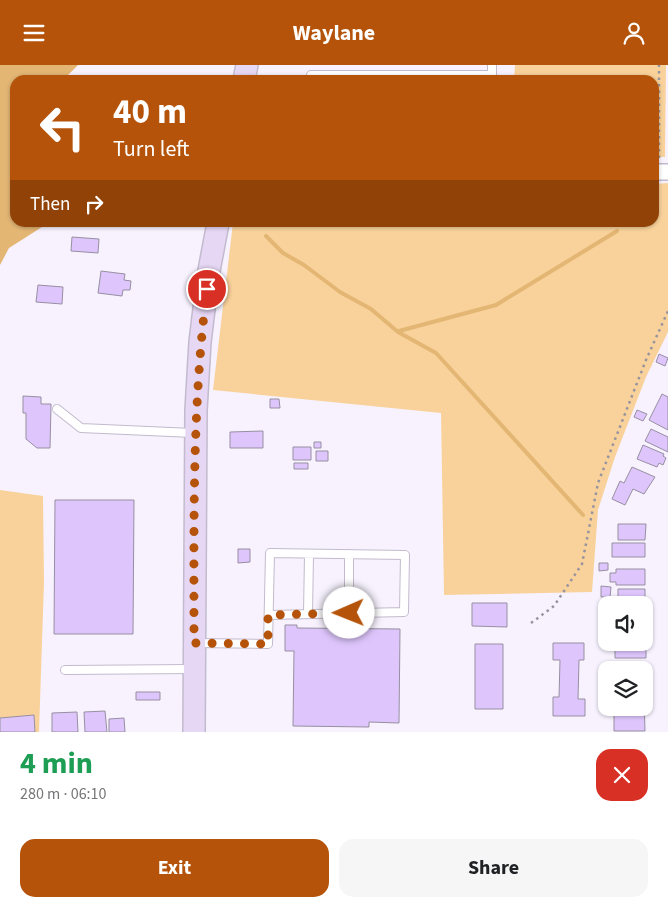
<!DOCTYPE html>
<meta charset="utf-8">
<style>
:root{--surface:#fff;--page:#f6f6f6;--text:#202124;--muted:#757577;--accent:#b45309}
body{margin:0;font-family:"Source Sans 3",sans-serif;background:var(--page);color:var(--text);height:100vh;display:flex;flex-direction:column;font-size:19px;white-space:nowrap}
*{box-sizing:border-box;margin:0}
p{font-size:16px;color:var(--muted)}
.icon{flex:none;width:28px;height:28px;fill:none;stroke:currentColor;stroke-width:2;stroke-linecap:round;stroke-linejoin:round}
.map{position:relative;height:667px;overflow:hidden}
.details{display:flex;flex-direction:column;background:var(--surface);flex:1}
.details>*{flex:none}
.banner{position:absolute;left:10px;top:10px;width:649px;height:152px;border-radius:15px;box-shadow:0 1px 4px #0004;background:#b45309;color:#fff;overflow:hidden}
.tools{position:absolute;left:598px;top:531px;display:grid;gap:10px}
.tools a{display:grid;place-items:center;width:55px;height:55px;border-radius:10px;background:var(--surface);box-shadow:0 1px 4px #0004;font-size:25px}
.pin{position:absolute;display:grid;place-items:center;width:42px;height:42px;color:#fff;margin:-21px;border:2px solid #fff;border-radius:50%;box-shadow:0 1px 5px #0007}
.me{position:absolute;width:55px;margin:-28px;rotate:269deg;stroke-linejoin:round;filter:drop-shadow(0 0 4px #0008)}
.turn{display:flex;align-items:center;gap:18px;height:105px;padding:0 20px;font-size:22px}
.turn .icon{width:65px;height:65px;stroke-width:2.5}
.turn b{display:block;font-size:35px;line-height:42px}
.then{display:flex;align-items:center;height:48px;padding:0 20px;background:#0003;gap:10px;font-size:19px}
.round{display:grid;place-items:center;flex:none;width:52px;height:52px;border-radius:15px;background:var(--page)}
.head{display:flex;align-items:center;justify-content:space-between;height:85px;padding:0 20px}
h1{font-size:30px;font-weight:700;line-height:38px;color:#1e9e55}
.button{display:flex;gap:10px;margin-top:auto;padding:10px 20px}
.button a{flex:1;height:58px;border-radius:15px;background:var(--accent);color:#fff;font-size:20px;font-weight:700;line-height:58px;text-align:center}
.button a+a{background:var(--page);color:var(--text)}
header{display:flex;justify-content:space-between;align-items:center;height:65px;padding:0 20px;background:var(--accent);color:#fff;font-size:22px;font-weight:700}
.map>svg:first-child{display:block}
.green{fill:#f9d29b}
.water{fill:#e3b674}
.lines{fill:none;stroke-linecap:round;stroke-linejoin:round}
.stream{stroke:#e3b674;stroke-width:4}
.building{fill:#dec6fd;stroke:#978fa1}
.lane-casing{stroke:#c3bbcd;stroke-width:10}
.street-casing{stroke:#c3bbcd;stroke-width:18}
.secondary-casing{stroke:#c3bbcd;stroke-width:24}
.path{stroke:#98949e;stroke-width:2.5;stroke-dasharray:2.5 4;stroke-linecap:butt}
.lane{stroke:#fff;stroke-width:8}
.street{stroke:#fff;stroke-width:15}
.secondary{stroke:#e6d7f5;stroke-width:21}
.route{stroke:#b45309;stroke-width:9;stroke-dasharray:0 16.2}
</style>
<header><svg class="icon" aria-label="menu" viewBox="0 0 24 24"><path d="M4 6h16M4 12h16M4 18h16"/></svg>Waylane<svg class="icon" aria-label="person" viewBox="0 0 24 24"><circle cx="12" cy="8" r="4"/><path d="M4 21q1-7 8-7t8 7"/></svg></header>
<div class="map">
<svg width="668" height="667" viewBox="0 0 668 667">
<rect width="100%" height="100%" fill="#f7f2fe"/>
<path class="green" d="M515 0H666L665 92H654V15H514Z
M668 118V267L646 312 615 392 598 445 592 527 444 530 441 348 213 325 233 158H654V119Z
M0 425 43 431 44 517 39 667H0Z"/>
<path class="water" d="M0 0H78L63 15H15V158H41L42 162 9 183 0 200Z"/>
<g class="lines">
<path class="stream" d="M266 171 283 188 304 200 340 227 371 244 398 267 436 288 583 450
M399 266 496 240 617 166"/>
</g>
<path class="building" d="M72 172 99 174 98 188 71 186Z
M101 206 125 209 124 215 131 216 130 225H123L122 231 98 228Z
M38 220 63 222 62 239 36 237Z
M659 289 668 293 665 301 656 297Z
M662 329 668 332V365L649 355Z
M23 331 41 332V339H51L50 383H37L26 374V348H23Z
M270 334H279L280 343H270Z
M637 345 647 349 643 356 634 352Z
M651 364 668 372V387L645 376Z
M263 366V383H230V367Z
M314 377H321V383H314Z
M643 380 664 389 663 391 666 393 663 400 659 398 657 402 637 394Z
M293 382H311V395H293Z
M316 386H328V396H316Z
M294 398H308V404H294Z
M632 402 655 412 644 429 633 424 625 440 612 434 620 416 624 418Z
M55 435H134L133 569H54Z
M618 459H646L645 475H618Z
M612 478H645V492H612Z
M238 484H250V497L238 498Z
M599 498H608V505L599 506Z
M616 504H645V520H616V517H610V508H616Z
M601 521 611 522 610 532H601Z
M618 524H645V539H618Z
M472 538H507V562L472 561Z
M644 542H646V557H644Z
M602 551H606V560H601Z
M285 560H297V563L400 564 399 658 369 657V662L293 661 294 586H285Z
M644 564H646V593H615V578H644Z
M553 578H584V595H579L578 634H585V651H553V632H559L560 595H553Z
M475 579H503V644H475Z
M614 600H645V628L644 605H614Z
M136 627H160V635H136Z
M644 635 645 666H614V642H644Z
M105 646 107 667H85L84 647Z
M77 647 78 667H52V648Z
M34 650 35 667H0V653Z
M124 653 125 667H109V654Z"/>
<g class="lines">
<defs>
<path id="lane" d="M311 10H492V0
M57 344 81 363 193 368
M349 489V548
M308 549 309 489
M196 578 268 579 270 488 405 490 404 547 269 550
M65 605 192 604"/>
<path id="street" d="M654 107H668"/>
<path id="secondary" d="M244 15 247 0
M194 667 196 345 200 277 208 211 218 158"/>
</defs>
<use href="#lane" class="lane-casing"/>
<use href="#street" class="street-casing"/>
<use href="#secondary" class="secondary-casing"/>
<path class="path" d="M659 93V0
M531 558 554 541 582 499 598 418 646 295 668 246"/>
<use href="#lane" class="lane"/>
<use href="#street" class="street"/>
<use href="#secondary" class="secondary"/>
</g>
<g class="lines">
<path class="route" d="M207 224C192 341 194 460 194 578L268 579V550L349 548"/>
</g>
</svg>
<div class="tools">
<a><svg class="icon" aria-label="sound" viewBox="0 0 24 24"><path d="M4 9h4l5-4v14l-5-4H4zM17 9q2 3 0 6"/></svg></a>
<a><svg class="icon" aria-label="layers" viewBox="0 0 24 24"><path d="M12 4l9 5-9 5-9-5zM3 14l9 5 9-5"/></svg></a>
</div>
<div class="pin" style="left:207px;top:224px;background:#d93025"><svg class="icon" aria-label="arrive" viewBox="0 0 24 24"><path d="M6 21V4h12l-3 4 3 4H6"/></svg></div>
<svg class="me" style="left:349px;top:548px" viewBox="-20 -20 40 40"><circle r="19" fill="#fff"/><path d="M0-13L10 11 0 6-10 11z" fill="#b45309"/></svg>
<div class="banner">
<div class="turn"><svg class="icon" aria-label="left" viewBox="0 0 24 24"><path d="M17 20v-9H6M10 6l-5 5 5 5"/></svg><div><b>40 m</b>Turn left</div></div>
<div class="then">Then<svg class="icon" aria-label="right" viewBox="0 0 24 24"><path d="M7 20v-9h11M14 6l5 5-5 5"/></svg></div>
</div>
</div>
<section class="details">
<div class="head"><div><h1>4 min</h1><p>280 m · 06:10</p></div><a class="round" style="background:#d93025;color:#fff"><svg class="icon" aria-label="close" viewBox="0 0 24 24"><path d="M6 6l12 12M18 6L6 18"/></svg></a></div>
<div class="button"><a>Exit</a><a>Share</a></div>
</section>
